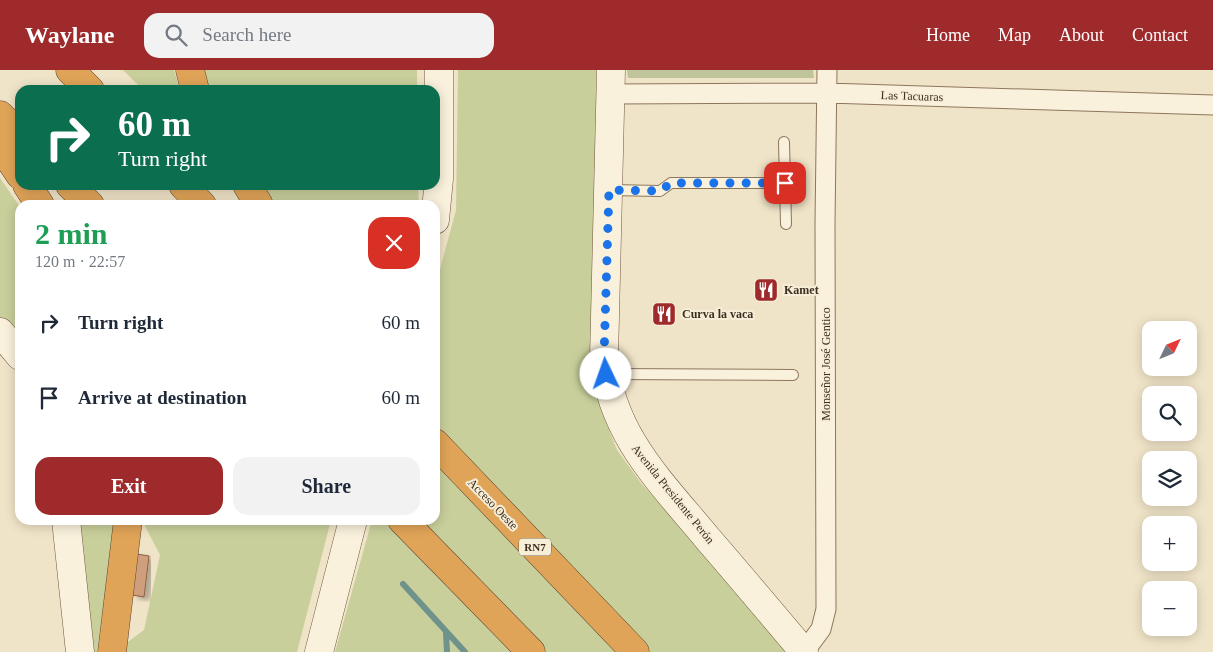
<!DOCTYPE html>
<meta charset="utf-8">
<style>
:root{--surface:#fff;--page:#f2f2f3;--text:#1f2937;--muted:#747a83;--accent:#9e2a2b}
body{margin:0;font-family:"Times New Roman",serif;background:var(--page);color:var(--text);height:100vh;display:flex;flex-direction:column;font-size:19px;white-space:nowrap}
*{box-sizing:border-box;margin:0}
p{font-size:16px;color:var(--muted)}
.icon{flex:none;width:28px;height:28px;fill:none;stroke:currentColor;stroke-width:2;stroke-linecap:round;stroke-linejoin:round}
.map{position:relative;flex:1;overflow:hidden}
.sheet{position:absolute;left:15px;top:130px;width:425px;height:325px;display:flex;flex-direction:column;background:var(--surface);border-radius:15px;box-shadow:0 2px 12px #0003}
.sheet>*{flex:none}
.hud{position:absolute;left:15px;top:15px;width:425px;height:105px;border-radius:15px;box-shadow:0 2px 12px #0003;background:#0b6e4f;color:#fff;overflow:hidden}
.needle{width:32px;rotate:47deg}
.controls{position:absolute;left:1142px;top:251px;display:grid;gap:10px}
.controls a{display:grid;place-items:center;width:55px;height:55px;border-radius:10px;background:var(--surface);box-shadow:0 2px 12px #0003;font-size:25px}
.pin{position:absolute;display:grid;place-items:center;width:42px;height:42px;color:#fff;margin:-21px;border-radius:10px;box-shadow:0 2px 8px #0006}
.me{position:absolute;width:55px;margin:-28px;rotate:357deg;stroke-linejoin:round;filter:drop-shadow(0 0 4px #0008)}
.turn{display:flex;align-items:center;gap:18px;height:105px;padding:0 20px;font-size:22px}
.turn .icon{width:65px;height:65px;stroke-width:2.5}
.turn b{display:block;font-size:35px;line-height:42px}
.round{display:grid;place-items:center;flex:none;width:52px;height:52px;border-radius:15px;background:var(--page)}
.summary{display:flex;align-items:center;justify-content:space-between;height:85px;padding:0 20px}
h1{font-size:30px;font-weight:800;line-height:38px;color:#1e9e55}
.action{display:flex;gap:10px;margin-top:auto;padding:10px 20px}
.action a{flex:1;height:58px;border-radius:15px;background:var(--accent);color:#fff;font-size:20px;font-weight:800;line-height:58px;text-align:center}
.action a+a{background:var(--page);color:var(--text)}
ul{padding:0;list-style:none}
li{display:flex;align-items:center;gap:15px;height:75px;padding:0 20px}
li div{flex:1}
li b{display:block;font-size:19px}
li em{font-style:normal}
header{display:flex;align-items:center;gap:30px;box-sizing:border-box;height:70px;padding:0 25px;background:var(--accent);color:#fff}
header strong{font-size:24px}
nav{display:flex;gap:28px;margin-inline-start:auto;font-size:18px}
.search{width:350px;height:45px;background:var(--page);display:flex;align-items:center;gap:12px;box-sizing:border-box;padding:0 18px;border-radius:15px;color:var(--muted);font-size:19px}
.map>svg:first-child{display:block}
.green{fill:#c9cf9b}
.cemetery{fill:#bfc49a}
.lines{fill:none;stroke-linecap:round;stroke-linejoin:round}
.stream{stroke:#6f938a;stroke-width:6}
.building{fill:#cf9f7d;stroke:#8d5f41;filter:url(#shadow)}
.lane-casing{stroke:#8d765c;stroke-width:12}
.street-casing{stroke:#8d765c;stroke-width:21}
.secondary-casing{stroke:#6f573f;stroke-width:29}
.highway-casing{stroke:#5b4430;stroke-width:29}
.lane{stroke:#faf1dc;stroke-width:10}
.street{stroke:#faf1dc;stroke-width:19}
.secondary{stroke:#faf1dc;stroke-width:28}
.highway{stroke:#e0a458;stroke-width:28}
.route{stroke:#1a73e8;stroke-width:9;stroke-dasharray:0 16.2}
.labels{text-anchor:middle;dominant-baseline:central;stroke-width:4;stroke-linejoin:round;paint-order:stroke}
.shield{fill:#f7eed8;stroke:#756857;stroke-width:1}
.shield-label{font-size:11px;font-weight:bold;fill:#3d2e20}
.street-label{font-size:12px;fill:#3d2e20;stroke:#f7eed8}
.poi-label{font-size:12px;font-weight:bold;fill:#3d2e20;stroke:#f7eed8;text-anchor:start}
</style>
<header>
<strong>Waylane</strong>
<div class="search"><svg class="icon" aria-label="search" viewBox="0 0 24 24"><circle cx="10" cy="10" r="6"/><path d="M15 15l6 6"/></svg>Search here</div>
<nav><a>Home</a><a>Map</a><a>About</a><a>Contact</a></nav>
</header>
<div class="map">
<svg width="1213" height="582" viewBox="0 0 1213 582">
<defs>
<filter id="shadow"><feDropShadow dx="5.5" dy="3" stdDeviation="2.5" flood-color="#0004"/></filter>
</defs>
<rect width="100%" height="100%" fill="#f0e4c8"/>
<path class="green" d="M123 0H174L180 20H143Z
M201 0H417V20H206Z
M458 0H596L595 294 605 350 617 380 641 413 793 582H335L372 450H435V218L456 140Z
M0 108 20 137V268L0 247Z
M260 115H418L419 135H273Z
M77 450H115L97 582H91Z
M146 450H331L297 582H123L125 574 144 560 160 485 145 456Z"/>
<path class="cemetery" d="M627 0H813L814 8H628Z"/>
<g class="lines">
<path class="stream" d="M403 514 465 582
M446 563 447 582"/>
</g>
<path class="building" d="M137 484 149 486 144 527 132 525Z"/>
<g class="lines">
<defs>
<path id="lane" d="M784 72 786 154
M610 120 660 121 671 113H785
M609 304 793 305"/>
<path id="street" d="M612 24 827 23 1213 35
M804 582 821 559 826 539 825 154 827 0"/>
<path id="secondary" d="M611 0 604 288C611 365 661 412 708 469 740 506 772 544 804 582
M435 150 439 109V0
M0 262 20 286
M66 450 80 582
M319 582 353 450"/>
<path id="highway" d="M70 0 90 20
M190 0 195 20
M0 45 20 65
M0 75 20 105
M27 115 40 135
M70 115 90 135
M183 115 202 135
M247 115 259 135
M435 373 635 582
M402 450 531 582
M112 582 128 450"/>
</defs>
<use href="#lane" class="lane-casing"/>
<use href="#street" class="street-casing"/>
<use href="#secondary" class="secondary-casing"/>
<use href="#highway" class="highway-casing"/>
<use href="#lane" class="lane"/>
<use href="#street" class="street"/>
<use href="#secondary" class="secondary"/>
<use href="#highway" class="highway"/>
</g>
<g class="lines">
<path class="route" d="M606 304 604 288 609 120 660 121 671 113H785"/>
</g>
<defs>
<symbol id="restaurant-square" viewBox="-11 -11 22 22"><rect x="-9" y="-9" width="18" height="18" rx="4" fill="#9e2a2b" stroke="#f7eed8"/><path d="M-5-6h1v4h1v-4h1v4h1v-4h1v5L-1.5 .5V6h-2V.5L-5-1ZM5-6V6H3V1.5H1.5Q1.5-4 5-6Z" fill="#fff"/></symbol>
</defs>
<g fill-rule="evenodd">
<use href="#restaurant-square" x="752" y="206" width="28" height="28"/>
<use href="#restaurant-square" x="650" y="230" width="28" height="28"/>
</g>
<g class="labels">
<rect class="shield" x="519" y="468.5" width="32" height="17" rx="4"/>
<g class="shield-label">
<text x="535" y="477">RN7</text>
</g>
<g class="street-label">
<text transform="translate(912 26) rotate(2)">Las Tacuaras</text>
<text transform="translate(826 294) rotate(-90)">Monseñor José Gentico</text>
<text transform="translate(673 424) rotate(51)">Avenida Presidente Perón</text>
<text transform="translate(493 434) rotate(46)">Acceso Oeste</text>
</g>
<g class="poi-label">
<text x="784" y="220">Kamet</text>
<text x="682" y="244">Curva la vaca</text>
</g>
</g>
</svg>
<div class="controls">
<a><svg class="needle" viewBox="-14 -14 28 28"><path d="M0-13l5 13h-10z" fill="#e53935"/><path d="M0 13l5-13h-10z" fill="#747a83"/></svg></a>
<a><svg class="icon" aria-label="search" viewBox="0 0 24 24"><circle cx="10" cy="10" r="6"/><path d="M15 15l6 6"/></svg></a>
<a><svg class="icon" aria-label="layers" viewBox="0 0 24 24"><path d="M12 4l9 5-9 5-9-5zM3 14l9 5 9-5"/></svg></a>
<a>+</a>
<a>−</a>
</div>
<div class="pin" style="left:785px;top:113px;background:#d93025"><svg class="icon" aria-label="arrive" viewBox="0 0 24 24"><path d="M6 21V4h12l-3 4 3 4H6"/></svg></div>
<svg class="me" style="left:606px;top:304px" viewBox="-20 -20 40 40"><circle r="19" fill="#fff"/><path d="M0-13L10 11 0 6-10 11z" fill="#1a73e8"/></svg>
<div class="hud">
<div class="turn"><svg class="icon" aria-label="right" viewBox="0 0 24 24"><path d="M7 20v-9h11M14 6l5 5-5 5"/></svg><div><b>60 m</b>Turn right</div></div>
</div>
<section class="sheet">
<div class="summary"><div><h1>2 min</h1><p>120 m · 22:57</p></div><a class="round" style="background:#d93025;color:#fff"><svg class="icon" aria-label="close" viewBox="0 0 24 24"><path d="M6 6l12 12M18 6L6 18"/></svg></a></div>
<ul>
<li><svg class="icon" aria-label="right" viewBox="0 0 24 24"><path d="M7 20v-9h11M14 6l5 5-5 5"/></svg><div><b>Turn right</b></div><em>60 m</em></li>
<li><svg class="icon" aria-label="arrive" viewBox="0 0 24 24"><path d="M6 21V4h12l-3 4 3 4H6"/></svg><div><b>Arrive at destination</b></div><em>60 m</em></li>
</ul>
<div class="action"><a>Exit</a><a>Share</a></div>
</section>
</div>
